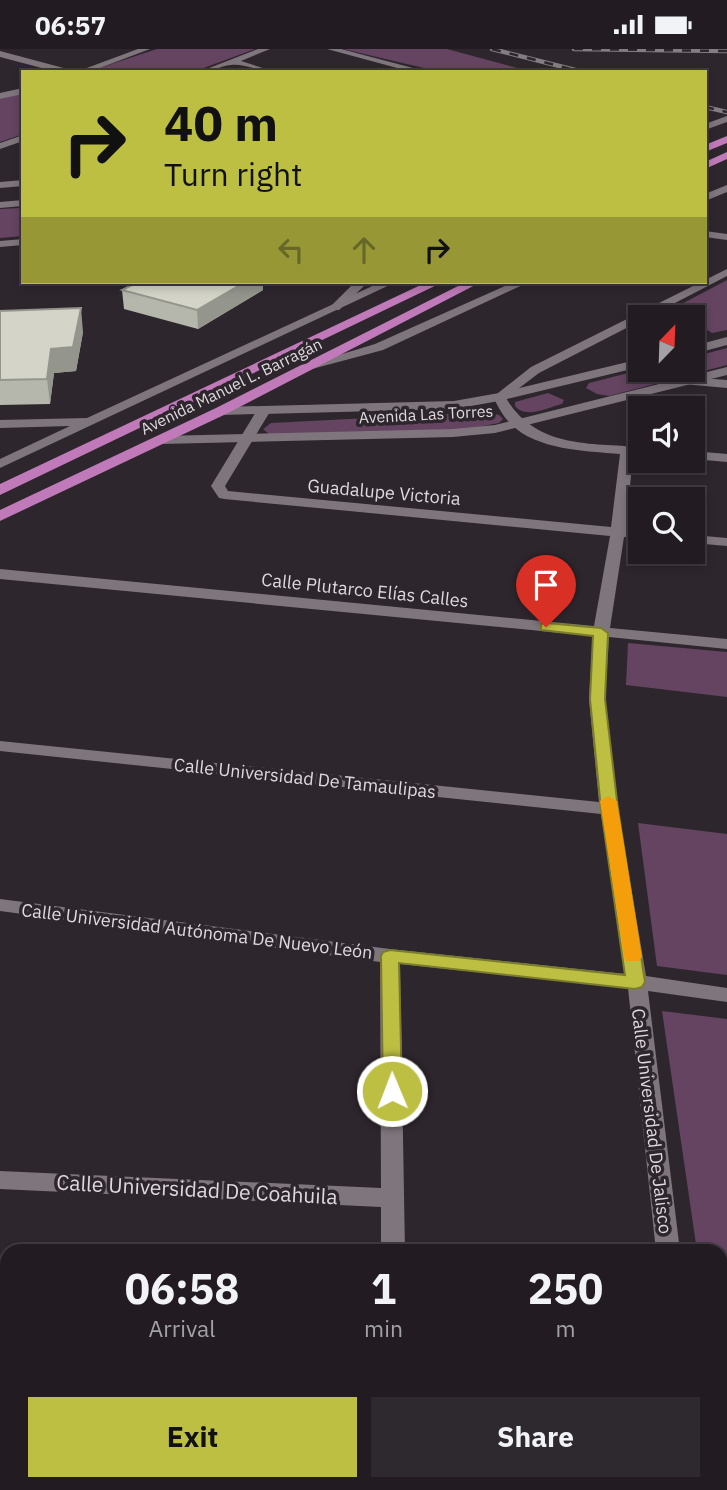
<!DOCTYPE html>
<meta charset="utf-8">
<style>
:root{--surface:#221c22;--page:#2e292f;--text:#f1f3f6;--muted:#a2a1a5;--line:#3f3a40;--accent:#bdbf43}
body{margin:0;font-family:"IBM Plex Sans",sans-serif;background:var(--page);color:var(--text);height:100vh;display:flex;flex-direction:column;font-size:26px;white-space:nowrap}
*{box-sizing:border-box;margin:0}
p{font-size:23px;color:var(--muted)}
.icon{flex:none;width:38px;height:38px;fill:none;stroke:currentColor;stroke-width:2;stroke-linecap:round;stroke-linejoin:round}
.map{position:relative;flex:1;overflow:hidden}
.drawer{position:absolute;left:0px;top:1195px;width:728px;height:247px;display:flex;flex-direction:column;background:var(--surface);border-radius:21px 21px 0 0;box-shadow:0 4px 10px #0003,0 0 0 2px var(--line)}
.drawer>*{flex:none}
.top-card{position:absolute;left:21px;top:21px;width:686px;height:214px;border-radius:0px;box-shadow:0 4px 10px #0003,0 0 0 2px var(--line);background:#bdbf43;color:#111;overflow:hidden}
.needle{width:46px;rotate:23deg}
.buttons{position:absolute;left:628px;top:256px;display:grid;gap:14px}
.buttons a{display:grid;place-items:center;width:77px;height:77px;border-radius:0px;background:var(--surface);box-shadow:0 4px 10px #0003,0 0 0 2px var(--line);font-size:35px}
.pin{position:absolute;display:grid;place-items:center;width:60px;height:60px;color:#fff;margin:-72px -30px;border-radius:50% 50% 50% 0;rotate:-45deg;box-shadow:0 0 7px #0007}
.pin .icon{rotate:45deg}
.me{position:absolute;width:77px;margin:-38px;rotate:359deg;stroke-linejoin:round;filter:drop-shadow(0 0 5px #0008)}
.turn{display:flex;align-items:center;gap:24px;height:147px;padding:0 28px;font-size:32px}
.turn .icon{width:91px;height:91px;stroke-width:2.5}
.turn b{display:block;font-size:49px;line-height:60px}
.lanes{display:flex;align-items:center;height:66px;padding:0 28px;background:#0003;justify-content:center;gap:35px;direction:ltr}
.lanes .off{opacity:.35}
.eta{display:flex;justify-content:space-evenly;align-items:center;height:119px;text-align:center}
.eta b{font-size:42px;font-weight:700;line-height:49px}
.button{display:flex;gap:14px;margin-top:auto;padding:14px 28px}
.button a{flex:1;height:80px;border-radius:0px;background:var(--accent);color:#111;font-size:28px;font-weight:700;line-height:80px;text-align:center}
.button a+a{background:var(--page);color:var(--text)}
.status{display:flex;justify-content:space-between;align-items:center;height:49px;padding:0 35px;background:var(--surface);direction:ltr}
.status svg{height:19px;fill:currentColor}
.map>svg:first-child{display:block}
.green{fill:#644460}
.lines{fill:none;stroke-linecap:round;stroke-linejoin:round}
.minor{fill:#7f757d;fill-rule:evenodd}
.tertiary{fill:#7f757d;fill-rule:evenodd}
.trunk{fill:#c07ab9;fill-rule:evenodd}
.rail-casing{stroke:#847d83;stroke-width:4.5}
.rail{stroke:#2e262d;stroke-width:2.5;stroke-dasharray:9;stroke-linecap:butt}
.wall{fill:#b6b7ac}
.shaded-wall{fill:#94958c}
.building{fill:#d4d5c8;stroke:#94958c;stroke-width:2}
.route{fill:#bdbf43;stroke:#7b7c2c;stroke-width:2}
.slow{fill:#f59e0b}
.labels{text-anchor:middle;dominant-baseline:central;stroke-width:7;stroke-linejoin:round;paint-order:stroke}
.far-street-label{font-size:16px;fill:#dfd9de;stroke:#2e262d}
.street-label{font-size:18px;fill:#dfd9de;stroke:#2e262d}
.near-street-label{font-size:21px;fill:#dfd9de;stroke:#2e262d}
</style>
<div class="status"><b>06:57</b><svg viewBox="0 0 49 12"><path d="M0 12V9h3v3zM5 12V6h3v6zM10 12V3h3v9zM15 12V0h3v12zM26 1h20v11H26zM47 4h2v5h-2z"/></svg></div>
<div class="map">
<svg width="727" height="1441" viewBox="0 0 727 1441">
<rect width="100%" height="100%" fill="#2e262d"/>
<path class="green" d="M157 0H255L193 23H87Z
M343 0H447L532 23H441Z
M23 44V85L0 93V50Z
M20 159 23 187 0 189V160Z
M727 231V281L712 284 693 272V268H687L674 259Z
M727 299V316L609 347 597 345 586 339 589 334 644 320H693V308Z
M548 344 564 351 562 355C547 359 526 370 515 357V353Z
M485 363 499 366 503 370 499 374 467 380 270 386 263 380 271 374Z
M628 594 727 603V648L626 636Z
M638 774 727 785V926L657 917Z
M662 962 727 970V1333H721V1202H697Z"/>
<g class="lines">
<path class="minor" d="M138 0H150L89 23H76Z
M258 0H270L241 12 275 23C262 23 242 14 231 16 220 17 211 23 199 23Z
M0 2 71 21 72 23H57L0 8Z
M23 39V45L0 50V44Z
M23 86V92L0 100V94Z
M23 131V137L0 139V133Z
M23 151V157L0 159V153Z
M705 182 727 185V191L705 188Z
M23 190V196L0 198V192Z
M727 220V227L648 268H640V272L539 324 506 349C536 399 589 394 640 398V406H633L626 479 640 481V489L624 488 610 579 727 590V600L609 588 605 650 618 760 646 927 727 939V953L648 942 680 1202H656L628 939 400 915 405 1202H381V1158L0 1140V1122L381 1139 380 913 0 862V850L390 900 626 925 601 765 0 702V692L599 753 589 650 593 587 0 530V520L594 577 610 487 224 450 219 449 211 437 257 361 264 357 271 361 225 437 228 442 611 478 620 405C586 402 536 401 511 375 503 368 498 357 493 348L531 318Z
M350 233H362L364 237 339 261H331V257L352 236Z
M687 328 727 331V339L683 335V329Z
M693 402 727 405V413L693 410Z
M693 486 727 489V497L693 494Z
M0 1369H7V1393H0Z
M376 1435H402V1441H376Z
M684 1435H710V1441H684Z"/>
<path class="tertiary" d="M327 0H341L428 23H412Z
M727 67V73L705 81V75Z
M727 136V143L705 152V145Z
M381 233H396L0 419V410L70 377 0 379V371L87 369Z
M514 233H529L383 301 312 320 306 316 375 295Z
M727 288V296L693 305V297Z
M640 310V318L499 352 454 360 221 366 214 362 221 358 454 352 499 344Z
M727 318V326L495 384 453 388 161 395 154 391 161 387 453 380 495 376Z"/>
<path class="trunk" d="M727 87V94L705 103V96Z
M727 103V110L705 120V113Z
M427 233H443L0 446V435Z
M466 233H481L226 365 0 472V461L216 359Z"/>
<defs>
<path id="rail" d="M492 0 583 23
M574 0 727 2
M705 58 727 63"/>
</defs>
<use href="#rail" class="rail-casing"/>
<use href="#rail" class="rail"/>
</g>
<path class="wall" d="M122 241H263L198 280 124 260Z
M0 262 83 283 76 322 54 324 50 355 0 356Z"/>
<path class="shaded-wall" d="M245 233H263V241L198 280 197 261Z
M81 259 83 283 76 322 54 324 50 355 47 330 51 300Z"/>
<path class="building" d="M138 233H245L197 261 122 241Z
M81 259 73 298 51 300 47 330 0 331V262Z"/>
<path class="route" d="M546 574 601 579 608 584 605 650 618 760 645 933 642 938 635 940 399 914 402 1042 399 1047 392 1049 385 1047 383 1042 381 907 383 903 390 901 625 926 601 760 590 650 593 587 541 581V575Z"/>
<path class="slow" d="M608 747 617 752 642 908 639 912H626L624 908 600 752Z"/>
<g class="labels">
<g class="far-street-label">
<text transform="translate(231 337) rotate(-26)">Avenida Manuel L. Barragán</text>
<text transform="translate(426 365) rotate(-3)">Avenida Las Torres</text>
</g>
<g class="street-label">
<text transform="translate(384 443) rotate(5)">Guadalupe Victoria</text>
<text transform="translate(365 541) rotate(6)">Calle Plutarco Elías Calles</text>
<text transform="translate(305 729) rotate(6)">Calle Universidad De Tamaulipas</text>
<text transform="translate(197 882) rotate(7)">Calle Universidad Autónoma De Nuevo León</text>
<text transform="translate(652 1072) rotate(83)">Calle Universidad De Jalisco</text>
</g>
<g class="near-street-label">
<text transform="translate(197 1140) rotate(3)">Calle Universidad De Coahuila</text>
</g>
</g>
</svg>
<div class="buttons">
<a><svg class="needle" viewBox="-14 -14 28 28"><path d="M0-13l5 13h-10z" fill="#e53935"/><path d="M0 13l5-13h-10z" fill="#a2a1a5"/></svg></a>
<a><svg class="icon" aria-label="sound" viewBox="0 0 24 24"><path d="M4 9h4l5-4v14l-5-4H4zM17 9q2 3 0 6"/></svg></a>
<a><svg class="icon" aria-label="search" viewBox="0 0 24 24"><circle cx="10" cy="10" r="6"/><path d="M15 15l6 6"/></svg></a>
</div>
<div class="pin" style="left:546px;top:578px;background:#d93025"><svg class="icon" aria-label="arrive" viewBox="0 0 24 24"><path d="M6 21V4h12l-3 4 3 4H6"/></svg></div>
<svg class="me" style="left:392px;top:1042px" viewBox="-20 -20 40 40"><circle r="17" fill="#bdbf43" stroke="#fff" stroke-width="3"/><path d="M0-11L8 9 0 5-8 9z" fill="#fff"/></svg>
<div class="top-card">
<div class="turn"><svg class="icon" aria-label="right" viewBox="0 0 24 24"><path d="M7 20v-9h11M14 6l5 5-5 5"/></svg><div><b>40 m</b>Turn right</div></div>
<div class="lanes"><svg class="icon off" aria-label="left" viewBox="0 0 24 24"><path d="M17 20v-9H6M10 6l-5 5 5 5"/></svg><svg class="icon off" aria-label="ahead" viewBox="0 0 24 24"><path d="M12 20V5M6 11l6-6 6 6"/></svg><svg class="icon" aria-label="right" viewBox="0 0 24 24"><path d="M7 20v-9h11M14 6l5 5-5 5"/></svg></div>
</div>
<section class="drawer">
<div class="eta">
<div><b>06:58</b><p>Arrival</p></div>
<div><b>1</b><p>min</p></div>
<div><b>250</b><p>m</p></div>
</div>
<div class="button"><a>Exit</a><a>Share</a></div>
</section>
</div>
